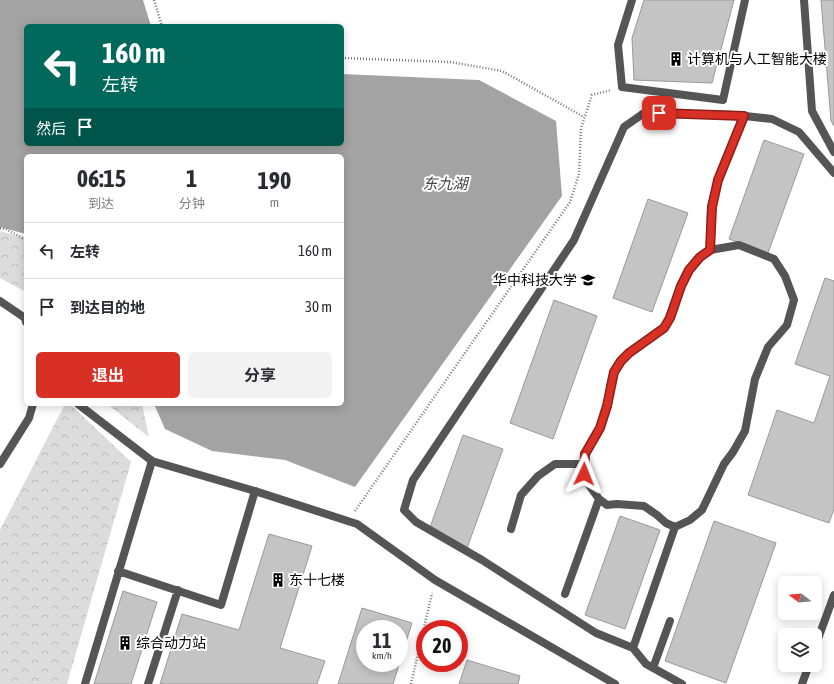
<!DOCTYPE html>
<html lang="zh">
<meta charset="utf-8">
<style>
:root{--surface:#fff;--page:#f2f2f3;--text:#2b2b33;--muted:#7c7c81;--line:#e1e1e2;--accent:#d93025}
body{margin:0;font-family:"Asap Condensed","Noto Sans SC",sans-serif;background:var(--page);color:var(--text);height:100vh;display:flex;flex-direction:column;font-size:15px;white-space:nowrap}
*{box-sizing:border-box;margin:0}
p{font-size:13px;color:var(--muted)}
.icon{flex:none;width:22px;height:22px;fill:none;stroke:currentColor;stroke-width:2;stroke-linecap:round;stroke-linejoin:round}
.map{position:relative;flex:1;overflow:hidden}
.panel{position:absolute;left:24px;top:154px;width:320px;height:252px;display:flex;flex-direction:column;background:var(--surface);border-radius:6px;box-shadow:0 2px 10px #0003}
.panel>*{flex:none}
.hud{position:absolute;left:24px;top:24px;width:320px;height:122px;border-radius:6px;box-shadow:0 2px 10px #0003;background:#00695c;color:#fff;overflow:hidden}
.needle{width:26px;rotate:286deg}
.tools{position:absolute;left:778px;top:576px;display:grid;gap:8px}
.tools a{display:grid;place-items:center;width:44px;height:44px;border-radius:6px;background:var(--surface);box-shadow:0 2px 10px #0003;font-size:20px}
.speed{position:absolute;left:356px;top:620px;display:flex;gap:8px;font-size:20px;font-weight:700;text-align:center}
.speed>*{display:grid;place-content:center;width:52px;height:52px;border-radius:50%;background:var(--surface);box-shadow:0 2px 10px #0003;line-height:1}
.speed small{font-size:10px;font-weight:400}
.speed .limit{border:6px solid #d22;background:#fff;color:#111}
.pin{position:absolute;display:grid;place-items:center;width:34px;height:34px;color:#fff;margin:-17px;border-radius:8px;box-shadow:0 2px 6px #0006}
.me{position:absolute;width:44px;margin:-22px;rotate:2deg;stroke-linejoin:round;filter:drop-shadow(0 0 3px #0008)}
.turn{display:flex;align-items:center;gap:14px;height:84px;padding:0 12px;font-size:18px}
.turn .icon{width:52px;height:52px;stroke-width:2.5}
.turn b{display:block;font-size:28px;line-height:34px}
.then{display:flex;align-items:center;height:38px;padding:0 12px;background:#0003;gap:8px;font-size:15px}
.eta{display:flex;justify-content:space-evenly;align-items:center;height:68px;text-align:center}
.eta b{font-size:24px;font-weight:700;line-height:28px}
.cta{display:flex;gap:8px;margin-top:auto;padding:8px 12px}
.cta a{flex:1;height:46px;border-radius:6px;background:var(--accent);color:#fff;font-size:16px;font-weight:700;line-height:46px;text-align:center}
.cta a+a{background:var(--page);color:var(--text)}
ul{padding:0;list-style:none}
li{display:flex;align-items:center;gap:12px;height:56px;padding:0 12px;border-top:1px solid var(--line)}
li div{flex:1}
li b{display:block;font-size:15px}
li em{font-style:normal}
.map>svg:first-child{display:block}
.forest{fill:url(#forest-crowns)}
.water{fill:#a3a3a3}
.building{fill:#c4c4c4;stroke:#999;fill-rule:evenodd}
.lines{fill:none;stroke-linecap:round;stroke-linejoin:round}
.path{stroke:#777;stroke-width:2.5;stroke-dasharray:1 2;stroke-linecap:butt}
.service{stroke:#555;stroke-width:8}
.minor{stroke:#555;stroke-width:8}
.route-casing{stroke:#8d1f18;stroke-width:10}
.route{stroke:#d93025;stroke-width:7}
.labels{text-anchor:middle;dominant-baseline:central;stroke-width:4;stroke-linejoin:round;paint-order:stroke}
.poi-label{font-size:14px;fill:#000;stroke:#fff;text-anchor:start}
.water-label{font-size:15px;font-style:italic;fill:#444;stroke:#fff}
</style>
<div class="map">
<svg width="834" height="684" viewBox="0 0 834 684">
<defs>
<pattern id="forest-crowns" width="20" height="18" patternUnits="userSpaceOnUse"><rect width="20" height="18" fill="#dcdcdc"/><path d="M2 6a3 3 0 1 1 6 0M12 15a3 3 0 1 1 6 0" fill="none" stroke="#bbb"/></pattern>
</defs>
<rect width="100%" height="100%" fill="#fff"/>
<path class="forest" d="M0 231 26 238V292L0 278Z
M65 404H70L131 462 67 684H0V530Z
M107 404H142L149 437Z"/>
<path class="water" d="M0 0H143L151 26H26V144H342V74L479 80 556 121 562 196 355 487 285 460 212 451 165 429 154 404H342V156H26V234L0 227Z"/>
<path class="building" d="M644 0H734L712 83 634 80 632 38Z
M821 0H834V126L831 121Z
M764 140 804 154 768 253 729 239Z
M648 199 688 213 652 312 613 298Z
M825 278 834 281V509L829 523 748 495 777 410 814 423 830 376 795 364Z
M554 300 597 316 553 439 510 423Z
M463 435 503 449 467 548 428 533Z
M620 516 660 530 625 629 585 615Z
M714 521 776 543 726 683 665 661Z
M269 534 312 546 280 648 325 661 317 684H160L182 614 239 630Z
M123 591 157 602 131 684H94Z
M362 608 412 623 393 684H338ZM365 629H399V663H365Z
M467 660 520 676 518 684H459Z"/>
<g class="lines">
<path class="path" d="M154 0 162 26
M342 58 450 62 502 71 584 117
M0 228 6 229 26 240
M355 511 570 202 579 174 581 128 592 95 611 90
M411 684 432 593"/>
<path class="service" d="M632 0 618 45 622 87 723 100 745 0
M804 0 812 111 834 152
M739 245 774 259 785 276 794 300 787 325 768 347 755 379 745 431 733 452 724 464 702 510 690 520 675 527 666 523 657 515 644 506 617 504 607 505 599 499 589 485 584 474 585 454 600 428 607 406 611 382 614 372 621 361 629 353 664 328 669 318 681 286 689 270 700 257 710 250Z
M710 250 711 207 718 180 744 116
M675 527 633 648 646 664 682 684
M511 529 521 495 538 476 555 464H584
M118 571 221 605 255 491
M565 594 599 499
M633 648 596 633 482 560 416 522 404 510 413 480 574 240 624 127 644 113 736 115 772 119 799 132 834 173
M653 668 670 621
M85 684 152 461
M148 684 178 590"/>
<path class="minor" d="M0 301 25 318 26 322
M78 404 152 461 255 491 357 524 435 580 615 684
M0 464 29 418 33 404
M815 647 834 595
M802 684 809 665"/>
</g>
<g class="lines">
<defs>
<path id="route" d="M584 474 585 454 600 428 607 406 614 372 621 361 629 353 664 328 670 318 681 286 689 270 700 257 710 250 712 207 718 180 744 116 659 113"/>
</defs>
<use href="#route" class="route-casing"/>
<use href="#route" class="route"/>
</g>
<defs>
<symbol id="building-bare" viewBox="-9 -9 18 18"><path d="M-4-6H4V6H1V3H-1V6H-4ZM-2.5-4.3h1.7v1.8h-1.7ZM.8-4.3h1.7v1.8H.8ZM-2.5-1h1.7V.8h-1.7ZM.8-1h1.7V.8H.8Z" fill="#000" stroke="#fff" stroke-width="2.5" paint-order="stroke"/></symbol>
<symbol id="university-bare" viewBox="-9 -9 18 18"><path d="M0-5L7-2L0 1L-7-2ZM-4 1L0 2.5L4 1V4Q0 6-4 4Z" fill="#000" stroke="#fff" stroke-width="2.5" paint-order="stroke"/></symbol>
</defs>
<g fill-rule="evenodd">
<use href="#building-bare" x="666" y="49" width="20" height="20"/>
<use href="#university-bare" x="578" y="270" width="20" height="20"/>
<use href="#building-bare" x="268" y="570" width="20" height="20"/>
<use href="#building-bare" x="115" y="633" width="20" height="20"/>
</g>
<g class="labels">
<g class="poi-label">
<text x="687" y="59">计算机与人工智能大楼</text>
<text x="577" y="280" text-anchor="end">华中科技大学</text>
<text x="289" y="580">东十七楼</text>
<text x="136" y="643">综合动力站</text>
</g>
<g class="water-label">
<text x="445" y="183">东九湖</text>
</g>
</g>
</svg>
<div class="tools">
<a><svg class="needle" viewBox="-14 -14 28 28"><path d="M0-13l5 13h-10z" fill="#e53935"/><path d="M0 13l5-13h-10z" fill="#7c7c81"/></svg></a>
<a><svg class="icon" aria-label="layers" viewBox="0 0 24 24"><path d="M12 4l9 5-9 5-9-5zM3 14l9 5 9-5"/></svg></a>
</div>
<div class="speed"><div>11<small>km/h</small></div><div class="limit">20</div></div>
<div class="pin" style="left:659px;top:113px;background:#d93025"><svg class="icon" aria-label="arrive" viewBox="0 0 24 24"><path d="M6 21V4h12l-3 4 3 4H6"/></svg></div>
<svg class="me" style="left:584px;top:474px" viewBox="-20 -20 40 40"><path d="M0-17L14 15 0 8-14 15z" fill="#d93025" stroke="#fff" stroke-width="4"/></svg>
<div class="hud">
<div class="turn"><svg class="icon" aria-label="left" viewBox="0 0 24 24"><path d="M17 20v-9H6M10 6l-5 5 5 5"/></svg><div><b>160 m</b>左转</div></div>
<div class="then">然后<svg class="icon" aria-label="arrive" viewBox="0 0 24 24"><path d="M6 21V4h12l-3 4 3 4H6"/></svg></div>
</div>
<section class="panel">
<div class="eta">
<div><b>06:15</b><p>到达</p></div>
<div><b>1</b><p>分钟</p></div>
<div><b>190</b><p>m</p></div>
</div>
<ul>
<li><svg class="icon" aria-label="left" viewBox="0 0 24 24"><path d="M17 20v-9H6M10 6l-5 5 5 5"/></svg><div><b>左转</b></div><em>160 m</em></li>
<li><svg class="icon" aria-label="arrive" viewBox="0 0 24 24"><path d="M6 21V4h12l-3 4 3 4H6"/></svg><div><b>到达目的地</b></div><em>30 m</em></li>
</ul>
<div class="cta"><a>退出</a><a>分享</a></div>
</section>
</div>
